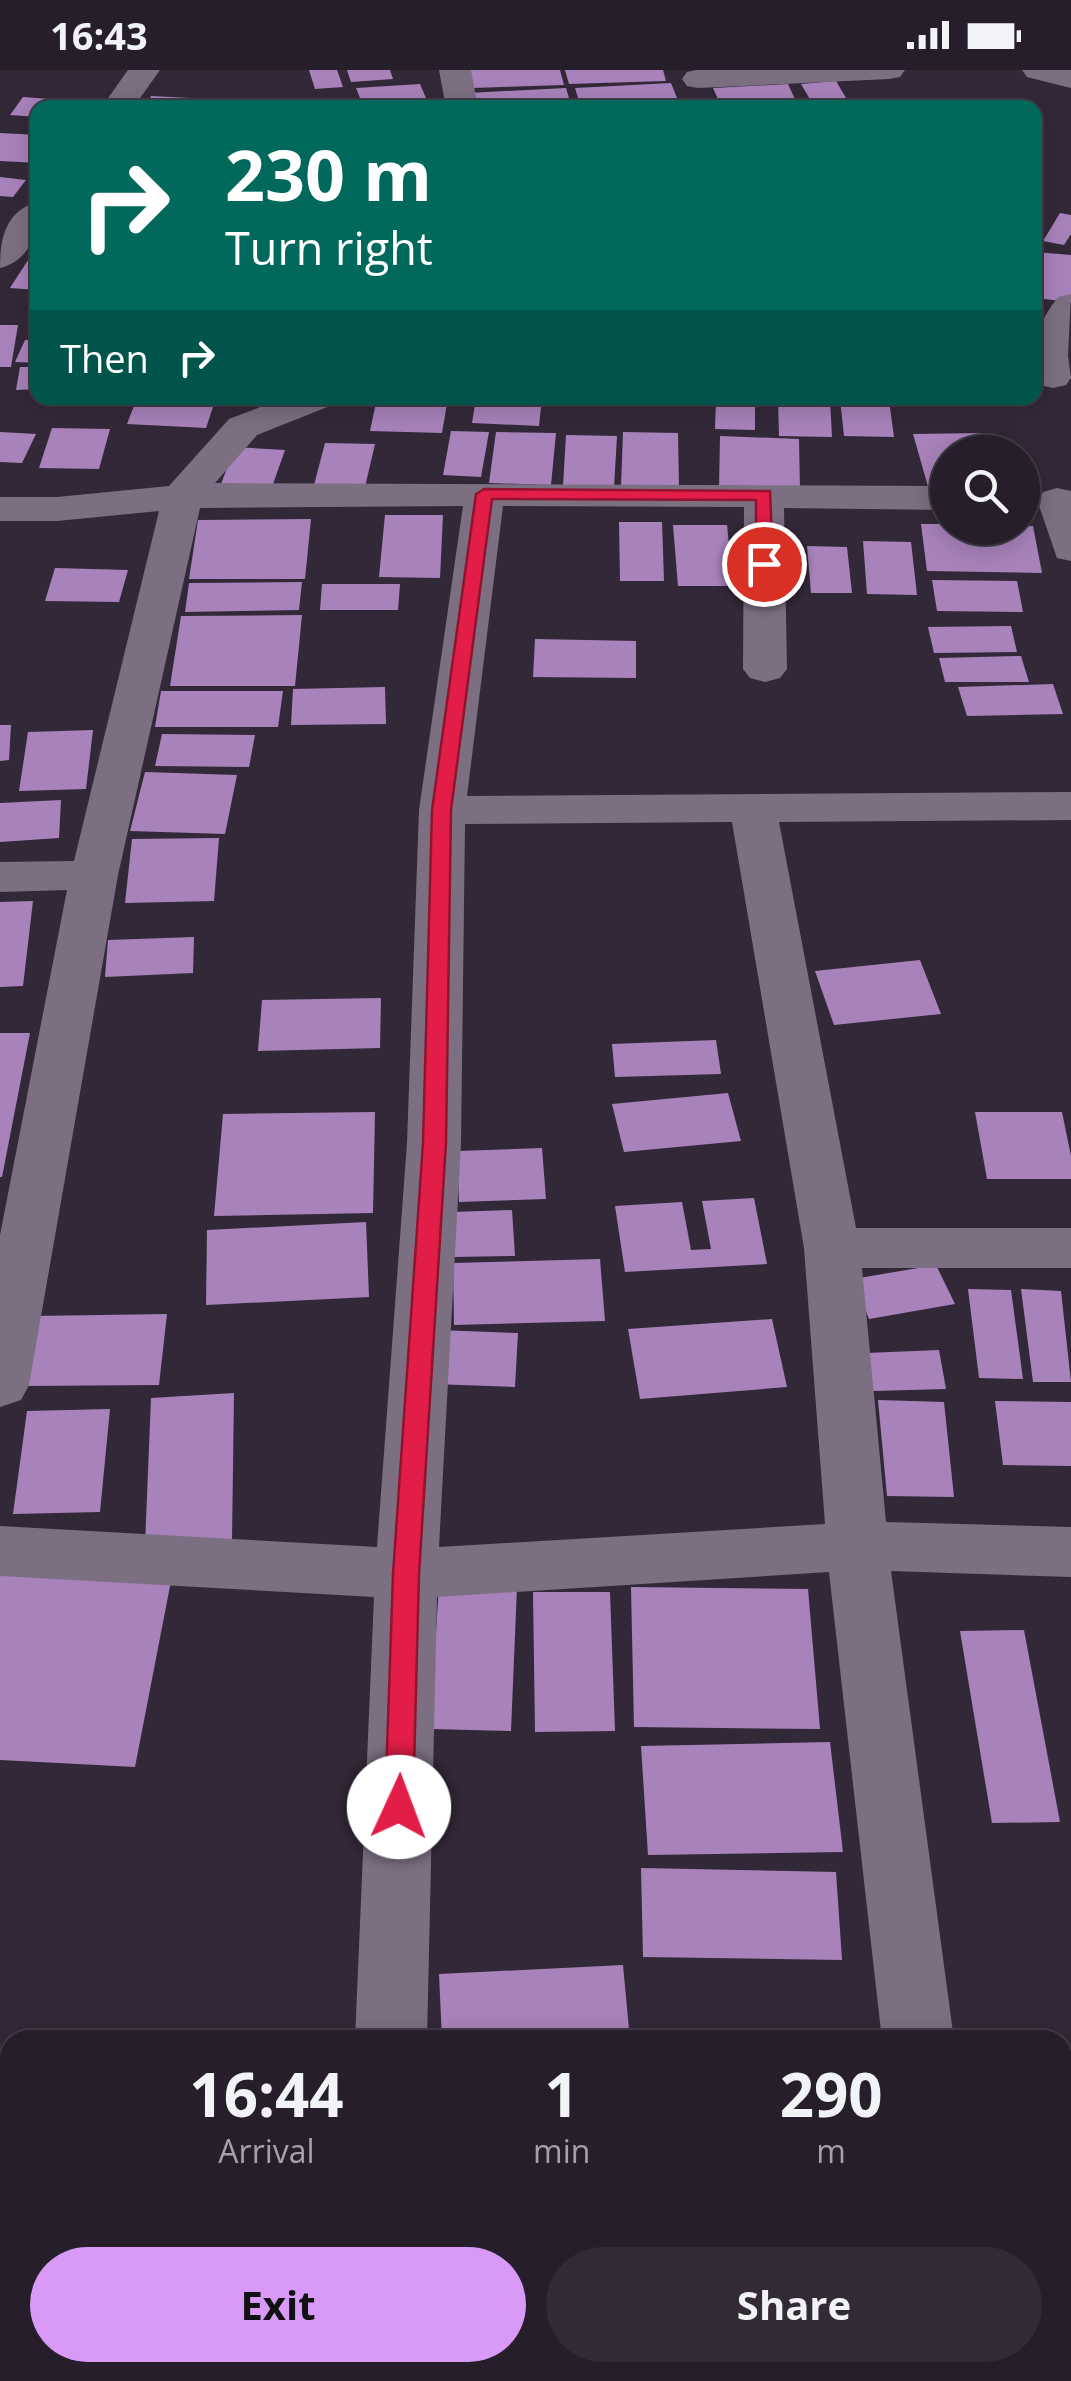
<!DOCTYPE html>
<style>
:root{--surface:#261e2a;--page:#322b36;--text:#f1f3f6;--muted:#a4a2a8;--line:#423c47;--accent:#d99af7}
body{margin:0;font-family:"Open Sans",sans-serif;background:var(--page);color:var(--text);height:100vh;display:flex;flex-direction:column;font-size:38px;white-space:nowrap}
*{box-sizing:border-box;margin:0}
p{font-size:32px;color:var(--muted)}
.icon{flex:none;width:55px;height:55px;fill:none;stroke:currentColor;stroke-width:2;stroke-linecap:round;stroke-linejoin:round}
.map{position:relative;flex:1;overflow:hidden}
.sheet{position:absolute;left:0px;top:1960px;width:1072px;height:352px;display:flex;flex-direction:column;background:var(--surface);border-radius:30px 30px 0 0;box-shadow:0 5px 25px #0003,0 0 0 2px var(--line)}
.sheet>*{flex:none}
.guide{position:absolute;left:30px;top:30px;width:1012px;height:305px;border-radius:20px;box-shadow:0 5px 25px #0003,0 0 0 2px var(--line);background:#00695c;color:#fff;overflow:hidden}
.controls{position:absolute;left:930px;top:365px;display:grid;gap:20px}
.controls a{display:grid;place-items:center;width:110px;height:110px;border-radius:50%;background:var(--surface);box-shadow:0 5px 25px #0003,0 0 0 2px var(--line);font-size:50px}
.pin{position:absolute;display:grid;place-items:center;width:85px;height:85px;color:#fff;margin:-42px;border:5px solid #fff;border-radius:50%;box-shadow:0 2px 10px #0007}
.me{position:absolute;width:110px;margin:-55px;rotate:2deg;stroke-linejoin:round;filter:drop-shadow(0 0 8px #0008)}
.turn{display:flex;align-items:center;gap:35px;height:210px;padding:0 30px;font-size:45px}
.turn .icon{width:130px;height:130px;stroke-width:2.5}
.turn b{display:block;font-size:70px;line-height:85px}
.then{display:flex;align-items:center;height:95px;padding:0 30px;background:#0003;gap:20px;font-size:38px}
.eta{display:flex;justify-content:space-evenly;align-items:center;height:170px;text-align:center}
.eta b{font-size:60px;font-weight:700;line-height:70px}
.button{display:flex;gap:20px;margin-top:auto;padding:20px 30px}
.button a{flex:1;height:115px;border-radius:60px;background:var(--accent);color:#111;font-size:40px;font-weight:700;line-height:115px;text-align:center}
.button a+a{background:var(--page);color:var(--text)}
.status{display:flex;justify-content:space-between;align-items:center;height:70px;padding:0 50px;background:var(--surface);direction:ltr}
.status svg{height:28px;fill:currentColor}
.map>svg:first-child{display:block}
.building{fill:#a883bb}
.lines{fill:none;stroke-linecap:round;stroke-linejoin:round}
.minor{fill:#7c6f82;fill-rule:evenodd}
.route{fill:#e11d48;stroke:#92132f;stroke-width:2.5}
</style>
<div class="status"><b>16:43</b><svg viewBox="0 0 49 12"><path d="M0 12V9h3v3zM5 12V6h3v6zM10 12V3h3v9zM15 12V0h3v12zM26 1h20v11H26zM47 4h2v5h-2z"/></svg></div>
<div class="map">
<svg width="1071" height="2311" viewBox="0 0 1071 2311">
<rect width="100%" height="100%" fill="#332838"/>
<path class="building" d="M309 0H337L343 17 315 19Z
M347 0H390L393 9 351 12Z
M468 0H560L564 15 472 18Z
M565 0H663L666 11 569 14Z
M836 11 852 38H815L801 14Z
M671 13 679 33 581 38 575 18Z
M420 14 426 28 362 33 356 18Z
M788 14 799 38H722L713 18Z
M566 18 572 38H472L468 23Z
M151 26 231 30 228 38H145Z
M23 27 106 33 103 38H38V47L10 45Z
M0 63 38 65V93L0 91Z
M0 107 26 110 13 127 0 126Z
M1060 143 1071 145V164L1064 175 1043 171Z
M1035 182 1071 185V232L1035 228Z
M30 187 38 188V220L10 218Z
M0 255H18L11 297H0Z
M25 270H38V293L15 292Z
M20 297H38V319L16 320Z
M137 328H216L206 358 127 354Z
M377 328H448L442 363 370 361Z
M476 328H542L539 356 472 353Z
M716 328H755V360L715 359Z
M778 328 830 329 832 367 779 366Z
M840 329 889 330 894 367 844 366Z
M52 358 110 359 99 399 39 398Z
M451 361 489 362 481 407 443 405Z
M0 362 36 364 22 393 0 392Z
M496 362 556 363 551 415 489 413Z
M623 362 678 363 679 418 621 417Z
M982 363 989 382H948V419L929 420 913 364Z
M566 365 617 366 614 417 563 416Z
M720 366 799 369 800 421 719 419Z
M325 373 375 374 365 417 314 415Z
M235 377 285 380 272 417 221 414Z
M385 445H443L440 508 379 507Z
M311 449 305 509H189L198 450Z
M619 452H662L664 511H620Z
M921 454H948V458L1033 456 1042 503 927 501Z
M673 455H727L733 516H678Z
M863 471 911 472 917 525 867 524Z
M807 476 847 477 852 523H811Z
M55 498 128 500 119 532 45 531Z
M932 510 1017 511 1023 542 937 541Z
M302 512 299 540 185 542 189 513Z
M322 514H400L398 540H320Z
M302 545 295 616H170L181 546Z
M1011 556 1017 582 934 583 928 557Z
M535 569 636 571V608L533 607Z
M1021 586 1029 612H945L939 588Z
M1053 614 1063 644 967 646 958 617Z
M385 617 386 654 291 655 293 619Z
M161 621H283L278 657H155Z
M0 655H11L9 690 0 691Z
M93 660 86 719 19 721 28 662Z
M162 664 255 665 249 697 155 696Z
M145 702 237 705 225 764 130 761Z
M61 730 59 768 0 772V733Z
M219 768 214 831 125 833 132 769Z
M33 831 23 916 0 917V832Z
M194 867 193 903 105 907 108 870Z
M920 890 941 944 834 955 815 901Z
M381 928 380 978 258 981 262 930Z
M0 963H30L2 1107H0Z
M716 970 721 1004 615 1007 612 974Z
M728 1023 741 1071 624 1082 612 1034Z
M375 1042 373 1143 214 1146 223 1044Z
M975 1042H1062L1071 1086V1109H987Z
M542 1078 546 1129 459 1132 457 1081Z
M754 1128 767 1194 625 1202 615 1136 682 1132 691 1180 711 1179 702 1131Z
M512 1140 515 1186 454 1187 452 1142Z
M366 1152 369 1227 206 1235 207 1160Z
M600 1189 605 1251 454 1255 453 1193Z
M936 1195 955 1234 869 1249 853 1209Z
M968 1219 1011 1220 1023 1309 979 1308Z
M1021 1219 1061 1221 1071 1312H1033Z
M167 1244 159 1315 23 1316 34 1246Z
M772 1249 787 1317 640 1329 628 1259Z
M438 1260 518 1263 515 1317 433 1314Z
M939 1280 946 1319 873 1321 866 1283Z
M234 1323 232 1471 145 1475 151 1328Z
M878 1330 944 1332 954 1427 887 1426Z
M995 1331 1071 1332V1396L1003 1395Z
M110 1339 100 1442 13 1444 27 1341Z
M0 1502 171 1511 135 1697 0 1690Z
M439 1515 517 1517 511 1661 430 1659Z
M631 1517 808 1519 820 1659 634 1657Z
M533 1522H610L615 1661 535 1662Z
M1024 1560 1060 1752 992 1753 960 1561Z
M830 1672 843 1782 648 1785 641 1676Z
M641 1798 836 1802 842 1890 643 1887Z
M623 1895 630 1970H442L439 1904Z
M1062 2049H1071V2144H1062Z
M10 2272 11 2311H0V2273Z"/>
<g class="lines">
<path class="minor" d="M128 0H160L133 38H101Z
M439 0H471L478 38H446Z
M696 0H905L900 7 889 9 698 18 687 16 682 9 687 2Z
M1022 0H1071V18L1027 7Z
M38 132C38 160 32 190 0 198 0 170 5 140 38 132Z
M1071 224 1068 286 1071 308 1066 315 1053 318 1040 315C1022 287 1040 250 1058 227Z
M284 328H336L330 336 257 365 215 413 948 416V440L784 438 787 599 780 608 765 612 750 608 743 599 744 437 503 436 467 726 1071 722V750L779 752 856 1158H1071V1198H862L886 1452 1071 1457V1507L891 1501 954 1970H882L829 1502 437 1527 427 1970H355L374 1527 0 1506V1456L377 1477 407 1073 419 740 463 436 200 438 118 805 29 1315 21 1330 0 1337V1165L67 820 0 822V792L74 791 159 441 57 451H0V427H57L169 416 229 349ZM732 752 804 1178 825 1454 439 1477 461 1073 465 754Z
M1057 418 1071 421V491L1057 488 1037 430 1043 422Z
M342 2302H420V2311H342Z
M920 2302H998L999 2311H921Z"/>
</g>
<path class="route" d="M484 419 770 421 773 494 764 500 756 494V430L492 429 451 740 446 1073 419 1504 413 1737 409 1745 399 1749 389 1745 385 1737 393 1504 423 1073 432 740 476 424Z"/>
</svg>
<div class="controls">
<a><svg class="icon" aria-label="search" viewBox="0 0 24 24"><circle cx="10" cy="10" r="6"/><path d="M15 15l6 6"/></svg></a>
</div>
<div class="pin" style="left:764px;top:494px;background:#d93025"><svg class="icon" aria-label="arrive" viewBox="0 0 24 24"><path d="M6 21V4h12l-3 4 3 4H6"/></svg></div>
<svg class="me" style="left:399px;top:1737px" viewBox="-20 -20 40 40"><circle r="19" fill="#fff"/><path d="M0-13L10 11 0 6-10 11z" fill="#e11d48"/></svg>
<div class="guide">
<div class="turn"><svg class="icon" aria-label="right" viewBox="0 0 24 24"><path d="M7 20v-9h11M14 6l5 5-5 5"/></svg><div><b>230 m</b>Turn right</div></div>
<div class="then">Then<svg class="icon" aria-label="right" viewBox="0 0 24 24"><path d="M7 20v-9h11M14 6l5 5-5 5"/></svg></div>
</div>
<section class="sheet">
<div class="eta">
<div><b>16:44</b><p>Arrival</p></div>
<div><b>1</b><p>min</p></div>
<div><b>290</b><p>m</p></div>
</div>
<div class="button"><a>Exit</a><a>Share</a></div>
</section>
</div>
